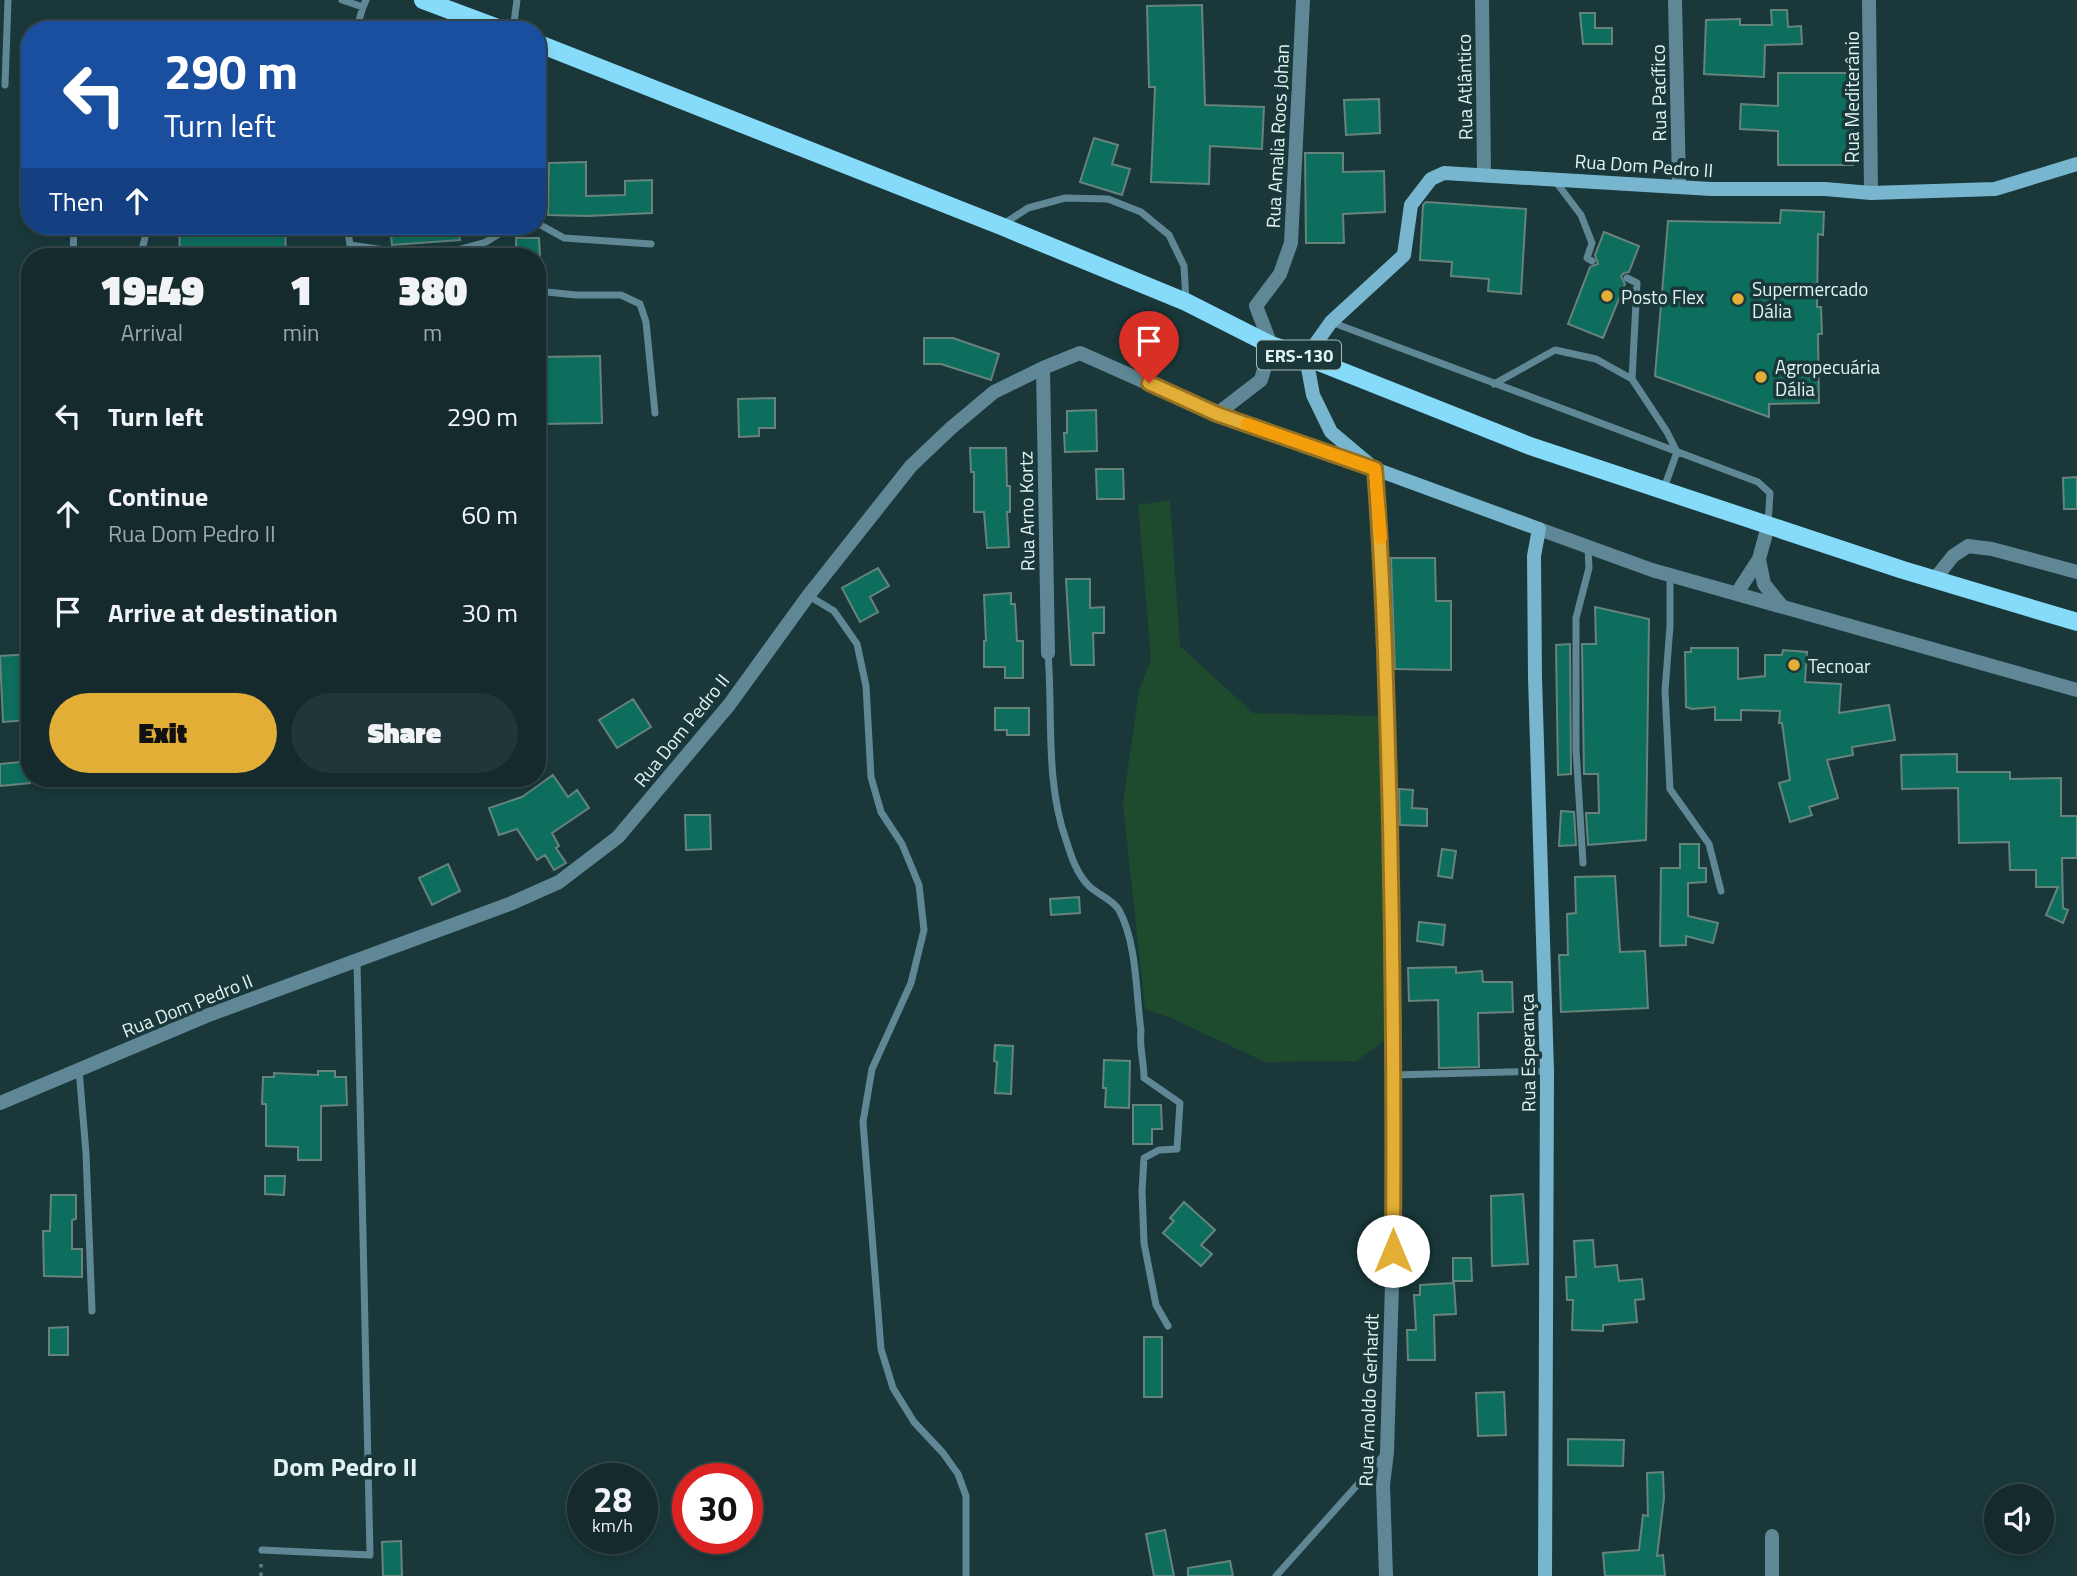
<!DOCTYPE html>
<meta charset="utf-8">
<style>
:root{--surface:#142a2c;--page:#213638;--text:#f1f3f6;--muted:#9da7a9;--line:#334648;--accent:#e3ae35}
body{margin:0;font-family:"Titillium Web",sans-serif;background:var(--page);color:var(--text);height:100vh;display:flex;flex-direction:column;font-size:26px;white-space:nowrap}
*{box-sizing:border-box;margin:0}
p{font-size:23px;color:var(--muted)}
.icon{flex:none;width:38px;height:38px;fill:none;stroke:currentColor;stroke-width:2;stroke-linecap:round;stroke-linejoin:round}
.map{position:relative;flex:1;overflow:hidden}
.drawer{position:absolute;left:21px;top:248px;width:525px;height:539px;display:flex;flex-direction:column;background:var(--surface);border-radius:28px;box-shadow:0 4px 10px #0003,0 0 0 2px var(--line)}
.drawer>*{flex:none}
.guide{position:absolute;left:21px;top:21px;width:525px;height:214px;border-radius:28px;box-shadow:0 4px 10px #0003,0 0 0 2px var(--line);background:#1a4fa0;color:#fff;overflow:hidden}
.buttons{position:absolute;left:1984px;top:1484px;display:grid;gap:14px}
.buttons a{display:grid;place-items:center;width:70px;height:70px;border-radius:50%;background:var(--surface);box-shadow:0 4px 10px #0003,0 0 0 2px var(--line);font-size:35px}
.speed{position:absolute;left:567px;top:1463px;display:flex;gap:14px;font-size:35px;font-weight:700;text-align:center}
.speed>*{display:grid;place-content:center;width:91px;height:91px;border-radius:50%;background:var(--surface);box-shadow:0 4px 10px #0003,0 0 0 2px var(--line);line-height:1}
.speed small{font-size:18px;font-weight:400}
.speed .limit{border:10px solid #d22;background:#fff;color:#111}
.pin{position:absolute;display:grid;place-items:center;width:60px;height:60px;color:#fff;margin:-72px -30px;border-radius:50% 50% 50% 0;rotate:-45deg;box-shadow:0 0 7px #0007}
.pin .icon{rotate:45deg}
.me{position:absolute;width:77px;margin:-38px;rotate:0deg;stroke-linejoin:round;filter:drop-shadow(0 0 5px #0008)}
.turn{display:flex;align-items:center;gap:24px;height:147px;padding:0 28px;font-size:32px}
.turn .icon{width:91px;height:91px;stroke-width:2.5}
.turn b{display:block;font-size:49px;line-height:60px}
.then{display:flex;align-items:center;height:66px;padding:0 28px;background:#0003;gap:14px;font-size:26px}
.eta{display:flex;justify-content:space-evenly;align-items:center;height:119px;text-align:center}
.eta b{font-size:42px;font-weight:800;line-height:49px}
.primary-button{display:flex;gap:14px;margin-top:auto;padding:14px 28px}
.primary-button a{flex:1;height:80px;border-radius:42px;background:var(--accent);color:#111;font-size:28px;font-weight:800;line-height:80px;text-align:center}
.primary-button a+a{background:var(--page);color:var(--text)}
ul{padding:0;list-style:none}
li{display:flex;align-items:center;gap:21px;height:98px;padding:0 28px}
li div{flex:1}
li b{display:block;font-size:26px}
li em{font-style:normal}
.map>svg:first-child{display:block}
.green{fill:#1e4a2e}
.building{fill:#0d6e5e;stroke:#66837c;stroke-width:2}
.lines{fill:none;stroke-linecap:round;stroke-linejoin:round}
.path{stroke:#637c7d;stroke-width:3.5;stroke-dasharray:3.5 5;stroke-linecap:butt}
.lane{stroke:#608796;stroke-width:7}
.street{stroke:#608796;stroke-width:14}
.secondary{stroke:#77b6ce;stroke-width:14}
.primary{stroke:#87dbfa;stroke-width:18}
.route-casing{stroke:#947122;stroke-width:18}
.route{stroke:#e3ae35;stroke-width:12}
.slow{stroke:#f59e0b;stroke-width:12}
.poi-dot{fill:#e3ae35;stroke:#1a383a;stroke-width:2.5}
.labels{text-anchor:middle;dominant-baseline:central;stroke-width:7;stroke-linejoin:round;paint-order:stroke}
.shield{fill:#1a383a;stroke:#a5babb;stroke-width:2}
.shield-label{font-size:18px;font-weight:bold;fill:#e1f2f2}
.street-label{font-size:19px;fill:#e1f2f2;stroke:#1a383a}
.poi-label{font-size:19px;fill:#e1f2f2;stroke:#1a383a;text-anchor:start}
.district-label{font-size:26px;font-weight:bold;fill:#e1f2f2;stroke:#1a383a}
</style>
<div class="map">
<svg width="2077" height="1576" viewBox="0 0 2077 1576">
<rect width="100%" height="100%" fill="#1a383a"/>
<path class="green" d="M1170 500 1180 646 1253 713 1379 716 1386 1039 1357 1061 1265 1062 1171 1018 1145 1009 1123 804 1139 690 1151 660 1138 505Z"/>
<path class="building" d="M1202 5 1205 105 1264 107 1262 149 1210 146 1209 184 1151 182 1155 87H1149L1147 6Z
M1771 10H1787L1788 27 1801 26 1802 44 1765 45 1764 77 1704 74 1706 20 1740 19V25H1772Z
M1580 13H1595V28H1612V44H1583Z
M1778 73H1853V165H1778V131L1740 129 1741 104 1778 106Z
M1379 99 1380 133 1346 135 1344 100Z
M1094 138 1118 145 1112 164 1130 169 1122 195 1080 182Z
M1305 153H1343V172L1384 171 1385 212 1343 214 1344 243H1306Z
M586 162V196L625 195V181L652 180V213L588 216 548 215 549 163Z
M1426 202 1526 209 1521 294 1488 291 1489 279 1451 276 1452 262 1420 260 1423 205Z
M1781 210 1824 212 1823 235 1818 234 1817 307H1821L1822 334H1818L1819 403 1769 404V417L1655 376 1668 221 1780 223Z
M179 226H285L286 257H180Z
M390 226H459L460 240 392 245Z
M1604 232 1639 246 1629 272 1624 273 1621 276 1625 284 1603 338 1568 324 1590 267 1598 264 1595 255Z
M516 238H539L540 257H516Z
M924 338H953L999 354 991 380 941 364H924Z
M600 356 602 423 541 424 539 357Z
M775 398V428H759V436L739 437 738 399Z
M1096 410 1097 451 1065 452 1064 433H1067V411Z
M970 448H1006L1007 486H1010V512H1007L1009 547 987 548 984 512H974V472H971Z
M1096 469H1123L1124 499H1097Z
M2077 477V509H2064L2063 478Z
M1391 558H1435L1436 601H1451V670L1395 669Z
M878 568 889 586 870 597 878 612 860 622 842 588Z
M1066 579H1090V608L1104 607V633H1093L1094 665H1071Z
M1011 593V604H1015L1017 641H1023V678H1005V667H984V641H986L984 595Z
M1595 607 1649 619 1646 840 1588 845 1586 813H1599L1598 774H1584L1582 644H1596Z
M1570 644 1571 774 1558 775 1556 645Z
M1691 648H1738V679L1765 676V655H1782L1783 650 1807 652 1805 682 1841 684 1839 713 1889 705 1895 740 1852 747 1853 755 1827 760 1838 798 1809 807 1812 815 1790 822 1779 783 1790 780 1782 723H1779L1780 711 1741 710V720H1715V707L1692 709 1686 707 1685 652H1691Z
M30 654V690H26L28 720 3 722 0 656Z
M633 699 651 727 617 748 599 720Z
M995 708H1029V735H1007V730H995Z
M1957 754V772H2010V779L2061 778V816H2077V858H2062L2063 908 2068 910 2063 923 2046 915 2058 887H2036V870H2010L2009 842 1959 843 1958 788 1902 789 1901 755Z
M30 761V783L0 786V764Z
M553 775 568 797 577 790 589 808 552 833 559 846 556 848 566 863 554 870 545 855 537 860 517 829 499 835 489 808 522 797Z
M1399 789 1413 790 1412 808 1427 809V826L1400 825Z
M1561 811 1574 812 1576 845 1559 846Z
M685 815H710L711 849 686 850Z
M1680 844H1699V868H1706V882L1688 883V916L1718 923 1713 943 1686 936V945L1660 946 1661 868H1680Z
M1442 849 1456 851 1452 878 1438 876Z
M448 864 460 891 432 905 419 878Z
M1615 876 1620 952 1645 951 1648 1008 1561 1012 1559 955H1568L1567 914 1576 913 1575 877Z
M1079 897 1080 913 1051 915 1050 899Z
M1419 922 1445 925 1443 945 1417 941Z
M1456 967V973L1482 971 1483 982H1512L1513 1012 1478 1013 1479 1067 1439 1068 1438 1000 1409 1001 1408 968Z
M995 1045 1013 1046 1011 1094 995 1093 997 1062 994 1061Z
M1104 1060 1130 1061 1129 1108 1105 1107 1106 1088H1103Z
M318 1071H335V1077H346L347 1105 321 1106V1160H298V1147L266 1146V1104H262L263 1077H274V1073L318 1075Z
M1133 1105H1161L1162 1129H1152V1144H1133Z
M265 1176H285L284 1195 265 1194Z
M1523 1194 1528 1264 1492 1266 1491 1196Z
M51 1195H76V1219L72 1220V1249H82V1277L44 1276 43 1231H50Z
M1184 1202 1215 1230 1201 1245 1212 1254 1201 1266 1163 1233 1174 1221 1170 1218Z
M1593 1240 1595 1267 1617 1265 1619 1281 1642 1279 1644 1299 1635 1300 1637 1322 1603 1325V1331L1572 1330 1573 1300H1567L1566 1277H1576L1574 1241Z
M1453 1258H1471L1472 1281H1453Z
M1454 1283 1456 1314 1434 1315 1435 1360H1408L1407 1330H1416L1414 1295H1420V1285Z
M68 1327V1355H49V1328Z
M1144 1337H1162V1397H1144Z
M1504 1392 1506 1435 1478 1436 1476 1393Z
M1568 1439 1624 1440 1623 1466 1568 1465Z
M1663 1472 1664 1498 1657 1556 1663 1555 1665 1576H1605L1603 1553 1639 1550 1643 1515 1648 1516 1647 1473Z
M1165 1530 1174 1576H1154L1146 1534Z
M401 1541 402 1576H383L382 1542Z
M1230 1561 1233 1576H1188V1568Z"/>
<g class="lines">
<path class="path" d="M261 1576V1561"/>
<path class="lane" d="M342 0 363 7 366 0
M157 30H168
M356 30 363 7
M513 30 517 0
M5 85 8 0
M1556 182 1581 215 1592 243 1587 258 1592 261
M537 223 564 238 651 244
M1002 225 1028 208 1065 198 1108 199 1141 212 1169 235 1184 266 1186 301
M347 226 350 245 432 257 486 242 512 226
M73 257 74 226
M140 257 148 226
M1627 278 1637 283 1632 379 1667 432 1677 452 1663 491
M537 291 576 295H621L640 304 646 322 655 413
M1331 322 1758 482 1770 493 1768 525
M1494 384 1555 350 1596 359 1632 379
M1670 574V626L1665 691 1670 789 1709 844 1721 891
M809 596 834 611 857 644 866 686 871 777 881 812 902 844 919 885 924 930 911 983 872 1069 863 1122 881 1349 893 1388 914 1422 943 1453 958 1474 966 1496V1576
M1048 653C1053 714 1045 781 1066 840 1071 856 1077 875 1090 887 1099 895 1113 900 1119 910 1137 943 1136 994 1141 1031 1139 1047 1144 1062 1144 1078L1180 1103 1177 1149 1159 1150 1144 1158 1142 1191 1144 1243 1156 1305 1168 1326
M1583 863 1576 749V618L1589 568 1588 547
M79 1069 86 1153 92 1311
M1394 1075 1547 1071
M262 1550 370 1555 357 961
M1276 1576 1384 1455"/>
<path class="street" d="M1482 0 1484 173
M1675 0 1679 185
M1869 0 1871 193
M1043 368 1048 653
M1217 414 1261 380 1271 345 1256 306 1280 274 1291 243 1303 0
M1539 529 1652 570 2077 690
M1759 559 1764 584 1781 605
M1934 580 1953 556 1968 546 1992 549 2077 572
M1737 593 1759 559 1768 526
M0 1103 206 1016 512 903 559 882 618 837 729 705 808 596 911 466 951 428 994 392 1043 368 1080 353 1217 414 1375 469 1381 550 1389 760 1394 1052 1393 1251 1387 1452 1383 1485 1386 1576
M1772 1536V1576"/>
<path class="secondary" d="M1545 1576 1547 1071 1535 677 1534 556 1539 529 1375 469 1331 432 1313 395 1306 357 1331 322 1404 255 1411 205 1431 179 1444 173 1711 189H1825L1871 193 1995 189 2077 164"/>
<path class="primary" d="M423 0 503 30
M537 43 1001 226 1186 302 1271 345 1306 357 1530 446 1903 570 2077 622"/>
</g>
<g class="lines">
<defs>
<path id="route" d="M1149 383 1217 414 1375 469C1384 587 1387 705 1390 823 1393 966 1394 1109 1393 1251"/>
</defs>
<use href="#route" class="route-casing"/>
<use href="#route" class="route"/>
<path class="slow" d="M1247 424 1375 469 1381 538"/>
</g>
<g class="poi-dot">
<circle cx="1607" cy="296" r="7"/>
<circle cx="1738" cy="299" r="7"/>
<circle cx="1761" cy="377" r="7"/>
<circle cx="1794" cy="665" r="7"/>
</g>
<g class="labels">
<rect class="shield" x="1257" y="340.5" width="84" height="29" rx="5"/>
<g class="shield-label">
<text x="1299" y="355">ERS-130</text>
</g>
<g class="street-label">
<text transform="translate(1464 87) rotate(-91)">Rua Atlântico</text>
<text transform="translate(1658 93) rotate(-91)">Rua Pacífico</text>
<text transform="translate(1851 97) rotate(-90)">Rua Mediterânio</text>
<text transform="translate(1277 136) rotate(-87)">Rua Amalia Roos Johan</text>
<text transform="translate(1644 165) rotate(4)">Rua Dom Pedro II</text>
<text transform="translate(1026 511) rotate(-91)">Rua Arno Kortz</text>
<text transform="translate(681 730) rotate(-51)">Rua Dom Pedro II</text>
<text transform="translate(187 1005) rotate(-22)">Rua Dom Pedro II</text>
<text transform="translate(1527 1053) rotate(-91)">Rua Esperança</text>
<text transform="translate(1368 1400) rotate(-88)">Rua Arnoldo Gerhardt</text>
</g>
<g class="poi-label">
<text x="1752" y="288">Supermercado<tspan x="1752" dy="22">Dália</tspan></text>
<text x="1621" y="296">Posto Flex</text>
<text x="1775" y="366">Agropecuária<tspan x="1775" dy="22">Dália</tspan></text>
<text x="1808" y="665">Tecnoar</text>
</g>
<g class="district-label">
<text x="345" y="1466">Dom Pedro II</text>
</g>
</g>
</svg>
<div class="buttons">
<a><svg class="icon" aria-label="sound" viewBox="0 0 24 24"><path d="M4 9h4l5-4v14l-5-4H4zM17 9q2 3 0 6"/></svg></a>
</div>
<div class="speed"><div>28<small>km/h</small></div><div class="limit">30</div></div>
<div class="pin" style="left:1149px;top:383px;background:#d93025"><svg class="icon" aria-label="arrive" viewBox="0 0 24 24"><path d="M6 21V4h12l-3 4 3 4H6"/></svg></div>
<svg class="me" style="left:1393px;top:1251px" viewBox="-20 -20 40 40"><circle r="19" fill="#fff"/><path d="M0-13L10 11 0 6-10 11z" fill="#e3ae35"/></svg>
<div class="guide">
<div class="turn"><svg class="icon" aria-label="left" viewBox="0 0 24 24"><path d="M17 20v-9H6M10 6l-5 5 5 5"/></svg><div><b>290 m</b>Turn left</div></div>
<div class="then">Then<svg class="icon" aria-label="ahead" viewBox="0 0 24 24"><path d="M12 20V5M6 11l6-6 6 6"/></svg></div>
</div>
<section class="drawer">
<div class="eta">
<div><b>19:49</b><p>Arrival</p></div>
<div><b>1</b><p>min</p></div>
<div><b>380</b><p>m</p></div>
</div>
<ul>
<li><svg class="icon" aria-label="left" viewBox="0 0 24 24"><path d="M17 20v-9H6M10 6l-5 5 5 5"/></svg><div><b>Turn left</b></div><em>290 m</em></li>
<li><svg class="icon" aria-label="ahead" viewBox="0 0 24 24"><path d="M12 20V5M6 11l6-6 6 6"/></svg><div><b>Continue</b><p>Rua Dom Pedro II</p></div><em>60 m</em></li>
<li><svg class="icon" aria-label="arrive" viewBox="0 0 24 24"><path d="M6 21V4h12l-3 4 3 4H6"/></svg><div><b>Arrive at destination</b></div><em>30 m</em></li>
</ul>
<div class="primary-button"><a>Exit</a><a>Share</a></div>
</section>
</div>
